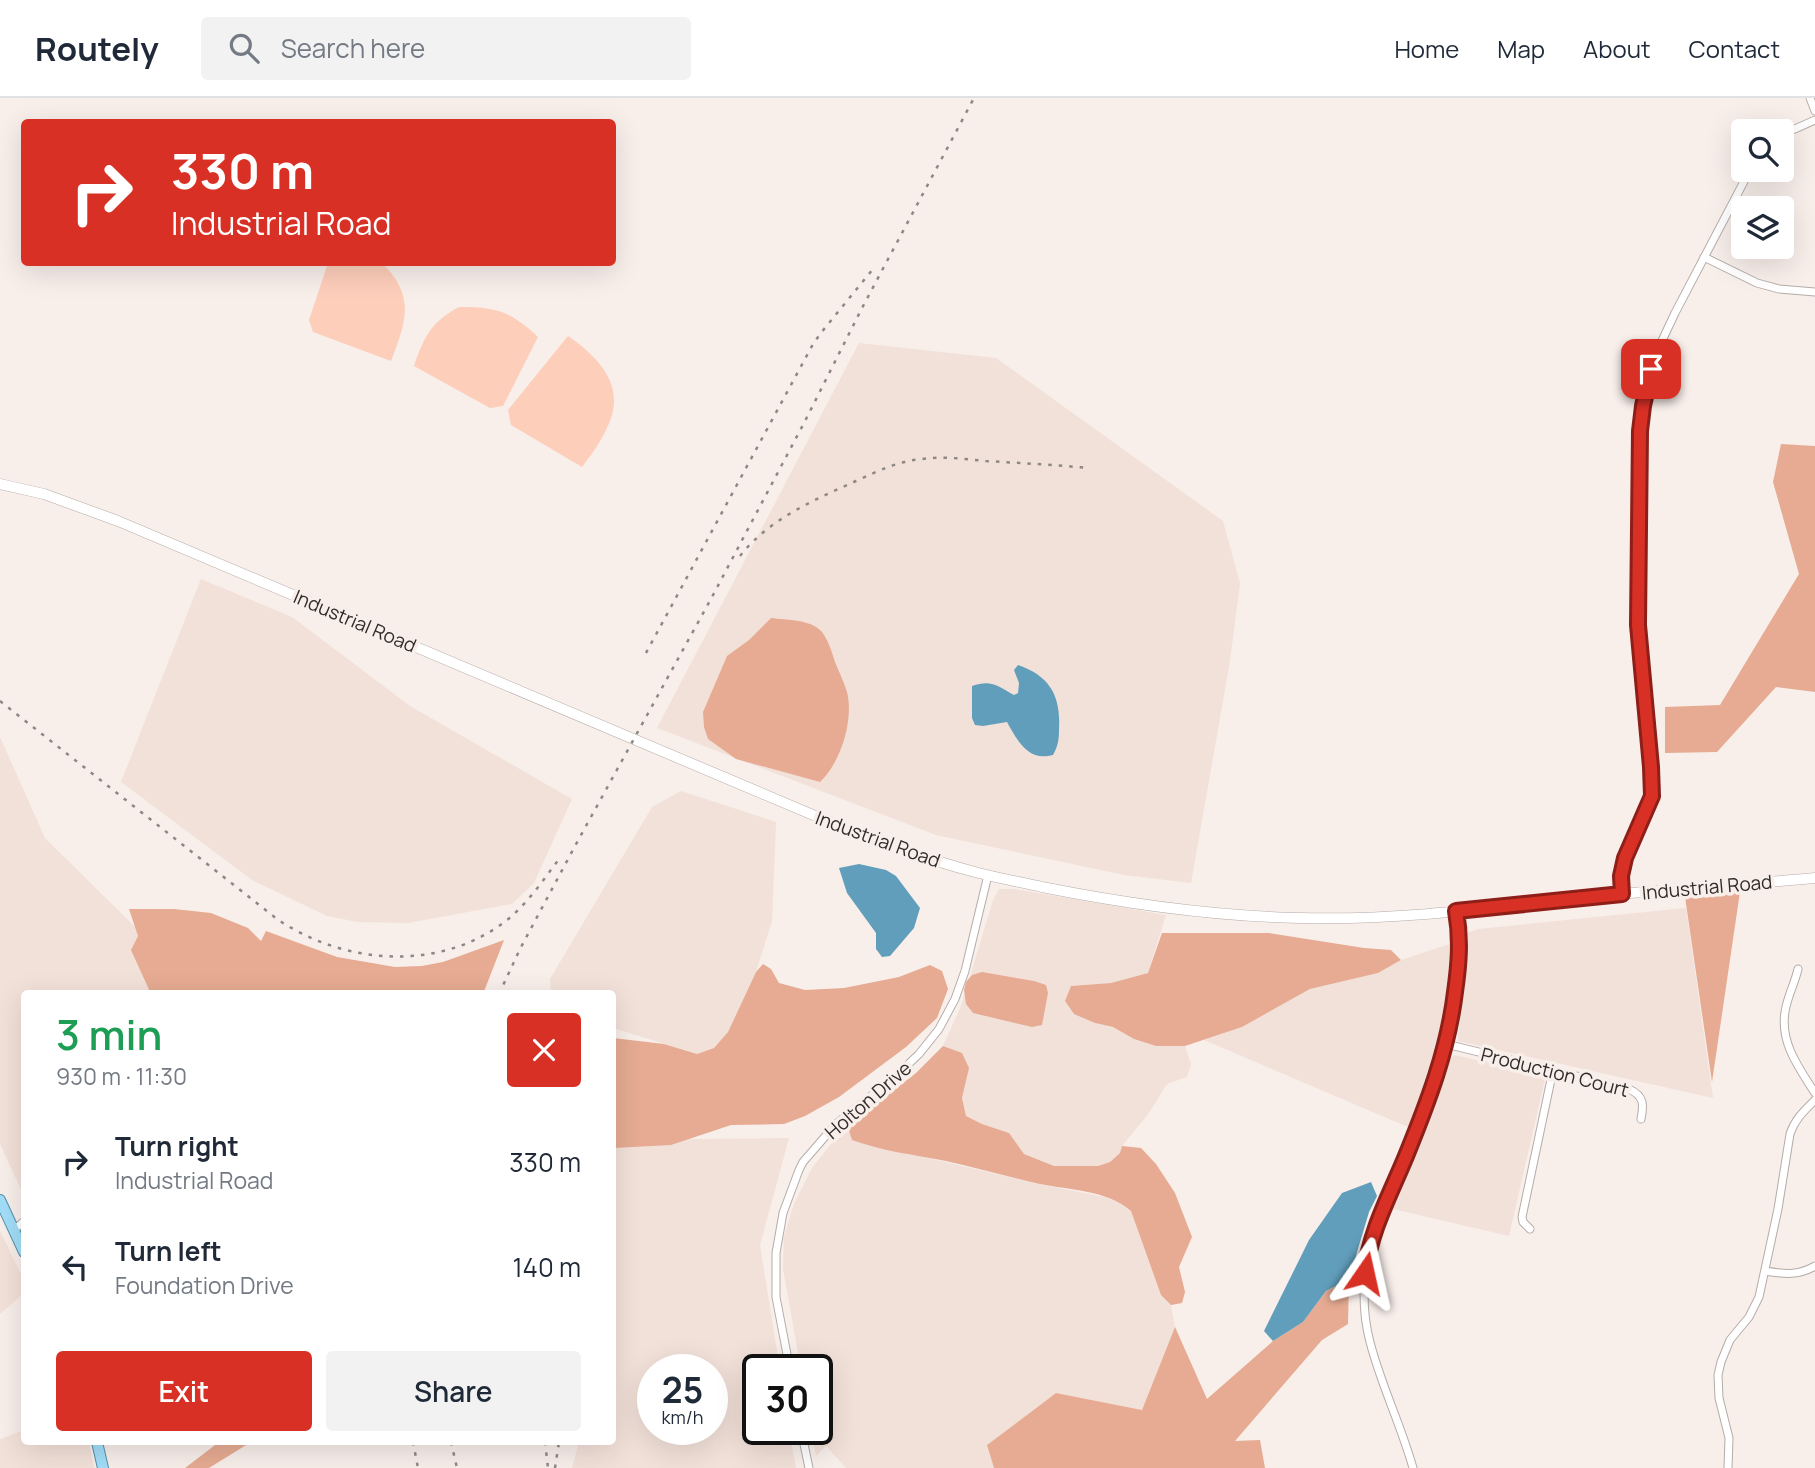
<!DOCTYPE html>
<meta charset="utf-8">
<style>
:root{--surface:#fff;--page:#f2f2f3;--text:#1f2937;--muted:#747a83;--line:#e0e1e3;--accent:#d93025}
body{margin:0;font-family:Manrope,sans-serif;background:var(--page);color:var(--text);height:100vh;display:flex;flex-direction:column;font-size:26px;white-space:nowrap}
*{box-sizing:border-box;margin:0}
p{font-size:23px;color:var(--muted)}
.icon{flex:none;width:38px;height:38px;fill:none;stroke:currentColor;stroke-width:2;stroke-linecap:round;stroke-linejoin:round}
.map{position:relative;flex:1;overflow:hidden}
.side{position:absolute;left:21px;top:892px;width:595px;height:455px;display:flex;flex-direction:column;background:var(--surface);border-radius:7px;box-shadow:0 7px 28px #0002}
.side>*{flex:none}
.guide{position:absolute;left:21px;top:21px;width:595px;height:147px;border-radius:7px;box-shadow:0 7px 28px #0002;background:#d93025;color:#fff;overflow:hidden}
.fabs{position:absolute;left:1731px;top:21px;display:grid;gap:14px}
.fabs a{display:grid;place-items:center;width:63px;height:63px;border-radius:7px;background:var(--surface);box-shadow:0 7px 28px #0002;font-size:35px}
.speed{position:absolute;left:637px;top:1256px;display:flex;gap:14px;font-size:35px;font-weight:700;text-align:center}
.speed>*{display:grid;place-content:center;width:91px;height:91px;border-radius:50%;background:var(--surface);box-shadow:0 7px 28px #0002;line-height:1}
.speed small{font-size:18px;font-weight:400}
.speed .limit{border:4px solid #111;border-radius:10px;background:#fff;color:#111}
.pin{position:absolute;display:grid;place-items:center;width:60px;height:60px;color:#fff;margin:-30px;border-radius:14px;box-shadow:0 4px 10px #0006}
.me{position:absolute;width:77px;margin:-38px;rotate:11deg;stroke-linejoin:round;filter:drop-shadow(0 0 5px #0008)}
.turn{display:flex;align-items:center;gap:24px;height:147px;padding:0 35px;font-size:32px}
.turn .icon{width:91px;height:91px;stroke-width:2.5}
.turn b{display:block;font-size:49px;line-height:60px}
.round{display:grid;place-items:center;flex:none;width:74px;height:74px;border-radius:7px;background:var(--page)}
.summary{display:flex;align-items:center;justify-content:space-between;height:119px;padding:0 35px}
h1{font-size:42px;font-weight:600;line-height:52px;color:#1e9e55}
.button{display:flex;gap:14px;margin-top:auto;padding:14px 35px}
.button a{flex:1;height:80px;border-radius:7px;background:var(--accent);color:#fff;font-size:28px;font-weight:600;line-height:80px;text-align:center}
.button a+a{background:var(--page);color:var(--text)}
ul{padding:0;list-style:none}
li{display:flex;align-items:center;gap:21px;height:105px;padding:0 35px}
li div{flex:1}
li b{display:block;font-size:26px}
li em{font-style:normal}
header{display:flex;align-items:center;gap:42px;box-sizing:border-box;height:98px;padding:0 35px;background:var(--surface);border-bottom:2px solid var(--line)}
header strong{font-size:33px}
nav{display:flex;gap:38px;margin-inline-start:auto;font-size:24px}
.search{width:490px;height:63px;background:var(--page);display:flex;align-items:center;gap:18px;box-sizing:border-box;padding:0 24px;border-radius:7px;color:var(--muted);font-size:26px}
.map>svg:first-child{display:block}
.built{fill:#f2e1d9;fill-rule:evenodd}
.green{fill:#fdceba}
.forest{fill:#e6ab92}
.water{fill:#619ebc}
.lines{fill:none;stroke-linecap:round;stroke-linejoin:round}
.street-casing{stroke:#b5aca8;stroke-width:9}
.secondary-casing{stroke:#b5aca8;stroke-width:11}
.primary-casing{stroke:#5191ad;stroke-width:12}
.street{stroke:#fff;stroke-width:7}
.secondary{stroke:#fff;stroke-width:10}
.primary{stroke:#a2ddf8;stroke-width:10}
.rail{stroke:#8e8885;stroke-width:2.5;stroke-dasharray:3.5 7;stroke-linecap:butt}
.route-casing{stroke:#8d1f18;stroke-width:18}
.route{stroke:#d93025;stroke-width:12}
.labels{text-anchor:middle;dominant-baseline:central;stroke-width:7;stroke-linejoin:round;paint-order:stroke}
.street-label{font-size:19px;fill:#2f2c2a;stroke:#f8eeea}
</style>
<header>
<strong>Routely</strong>
<div class="search"><svg class="icon" aria-label="search" viewBox="0 0 24 24"><circle cx="10" cy="10" r="6"/><path d="M15 15l6 6"/></svg>Search here</div>
<nav><a>Home</a><a>Map</a><a>About</a><a>Contact</a></nav>
</header>
<div class="map">
<svg width="1815" height="1370" viewBox="0 0 1815 1370">
<rect width="100%" height="100%" fill="#f8eeea"/>
<path class="built" d="M859 245 996 260 1223 423 1240 485 1230 563 1191 785 1124 777 936 737 657 630Z
M201 481 292 519 410 608 572 701 534 785 512 806 408 825 358 824 327 818 252 782 121 684Z
M0 639 45 740 203 896H24V1098L0 1046Z
M681 693 776 724 772 823 756 874 728 934 714 950 697 956 613 930 612 896H551L550 881 652 709Z
M999 791H1014L1166 817 1148 875 1111 885 1071 888 1095 925 1113 929 1134 941 1156 948H1185L1191 966 1187 979 1167 986 1149 1015 1122 1048 1120 1055 1110 1064 1098 1068H1054L1024 1056 1009 1035 982 1026 966 1018 962 1000 966 982 943 948 961 908 993 802Z
M1686 810 1713 1000 1458 943 1466 835 1478 831Z
M1452 845 1446 915 1435 964 1408 1029 1204 942 1242 929 1310 891 1378 875 1401 862Z
M1454 957 1542 976 1545 981 1509 1138 1393 1111 1425 1033 1448 963Z
M849 1033 852 1042 1039 1086 1105 1099 1122 1106 1131 1113 1161 1197 1171 1207 1175 1229 1142 1312 1056 1295 987 1347 994 1370H846L826 1348 816 1358 811 1332H817V1272H801L783 1171 784 1138 794 1106 812 1070 831 1046Z
M789 1040 760 1147 780 1272H758V1332H789L796 1370H572L579 1344H612L613 1042ZM653 1272H712V1332H653Z
M0 1133 24 1182V1195L0 1216Z
M24 1332V1344H89L94 1370H0V1341Z"/>
<path class="green" d="M328 165H382C416 198 406 224 391 263L313 234 309 222Z
M459 209C496 209 510 213 538 239L503 308 490 310 414 268C424 239 431 224 459 209Z
M568 238C601 261 628 290 606 332 600 345 591 357 582 369L511 327 508 312Z"/>
<path class="forest" d="M1781 346 1815 348V594L1776 589 1717 654 1665 655V609L1720 607 1799 476 1773 384Z
M771 520C786 522 811 521 822 534 828 542 832 554 835 564 839 574 844 584 847 594 854 622 841 664 820 684L736 661 708 641 704 629 703 614 727 558 749 542Z
M1741 787 1712 984 1684 792Z
M129 811H174L211 815 248 830 261 843 266 833 337 859 395 869 422 868 443 864 504 842 483 896H151L131 852 138 838Z
M1162 835H1269L1364 850 1391 852 1401 862 1378 875 1310 891 1242 929 1185 948H1156L1134 941 1113 929 1095 925 1074 916 1065 903 1071 888 1111 885 1148 875Z
M763 866 771 871 779 885 805 892 844 890 899 879 930 867 942 873 948 891 937 920 906 949 839 999 805 1018 784 1026 731 1027 671 1047 613 1050V940L664 946 697 956 714 950 728 934 756 874Z
M982 874 1034 883 1046 887 1048 895 1042 927 1032 929 973 915 966 906 964 892 966 884 972 877Z
M943 948 962 955 969 970 962 1000 966 1018 982 1026 1009 1035 1024 1056 1054 1068H1098L1110 1064 1120 1055 1122 1048 1141 1050 1156 1066 1175 1095 1192 1139 1179 1169 1185 1194 1182 1205 1171 1207 1161 1197 1131 1113C1107 1092 1070 1092 1040 1086 1008 1079 978 1070 946 1063 915 1057 882 1053 852 1042L849 1033 853 1024 916 975Z
M1349 1181 1348 1226 1322 1242 1235 1343 1260 1342 1265 1370H994L987 1347 1056 1295 1142 1312 1175 1229 1207 1301 1273 1243 1303 1224 1326 1193Z
M219 1344H251L209 1370H185Z"/>
<path class="water" d="M1018 567C1050 578 1061 598 1059 631 1059 642 1058 648 1053 657 1028 664 1017 642 1007 624L983 628 975 627 972 620V588C991 581 998 588 1014 597L1018 595 1019 585 1014 572Z
M859 766 886 772 896 778 920 810 914 830 890 858 882 859 876 851V835L847 795 839 770Z
M1371 1084 1377 1098 1369 1114 1349 1181 1326 1193 1303 1224 1273 1243 1264 1233 1309 1142 1342 1095Z"/>
<g class="lines">
<defs>
<path id="street" d="M1810 0 1815 13
M1782 39 1788 34 1815 22
M1704 159 1757 185 1779 191 1815 194
M1622 796 1621 778 1625 759 1652 699 1651 669 1638 527 1640 333 1647 290 1660 247 1675 215 1750 72
M1798 871C1795 885 1787 899 1785 914 1780 945 1799 970 1815 995
M1446 946 1629 991C1644 998 1644 1006 1641 1021
M1530 1131 1523 1124 1522 1119 1553 972
M14 1132 24 1123
M1765 1173C1784 1176 1798 1178 1815 1168
M790 1272 776 1199V1155L783 1115 799 1072 803 1064 836 1026 898 976 919 956 939 931 955 901 965 873 988 777
M801 1332 809 1370
M1413 1370C1401 1327 1381 1287 1370 1244 1364 1222 1363 1198 1365 1175 1368 1136 1388 1100 1403 1065 1427 1009 1448 953 1455 893 1459 866 1461 840 1456 813
M1728 1370 1729 1340 1719 1300 1718 1277 1721 1264 1730 1242 1749 1219 1759 1199 1778 1111 1790 1036C1795 1021 1804 1013 1815 1002"/>
<path id="secondary" d="M0 386 44 396 118 423 825 722C874 741 924 761 975 774 997 780 1020 784 1042 789 1127 806 1212 818 1299 820 1406 823 1513 807 1620 796 1685 790 1750 786 1815 780"/>
<path id="primary" d="M0 1102 24 1154
M97 1344 103 1370"/>
</defs>
<use href="#street" class="street-casing"/>
<use href="#secondary" class="secondary-casing"/>
<use href="#primary" class="primary-casing"/>
<use href="#street" class="street"/>
<use href="#secondary" class="secondary"/>
<use href="#primary" class="primary"/>
<path class="rail" d="M740 458C769 421 814 402 856 383 878 373 898 363 922 361 943 358 965 361 986 363 1021 365 1055 367 1089 370
M646 555 812 248 820 236 873 171
M0 603 277 821C342 865 432 874 499 828 524 811 541 785 559 761
M499 896 520 851 575 748 712 499 804 325 862 210 974 0
M413 1344 418 1370
M451 1344 457 1370
M545 1344 548 1370
M555 1370 559 1344"/>
</g>
<g class="lines">
<defs>
<path id="route" d="M1365 1175C1370 1133 1390 1097 1406 1058 1428 1004 1448 952 1455 894 1459 866 1461 841 1456 813L1622 796 1621 778 1625 760 1652 698 1651 669 1638 527 1640 333 1643 308 1651 271"/>
</defs>
<use href="#route" class="route-casing"/>
<use href="#route" class="route"/>
</g>
<g class="labels">
<g class="street-label">
<text transform="translate(355 523) rotate(23)">Industrial Road</text>
<text transform="translate(878 741) rotate(20)">Industrial Road</text>
<text transform="translate(1707 789) rotate(-5)">Industrial Road</text>
<text transform="translate(1555 974) rotate(14)">Production Court</text>
<text transform="translate(868 1002) rotate(-41)">Holton Drive</text>
</g>
</g>
</svg>
<div class="fabs">
<a><svg class="icon" aria-label="search" viewBox="0 0 24 24"><circle cx="10" cy="10" r="6"/><path d="M15 15l6 6"/></svg></a>
<a><svg class="icon" aria-label="layers" viewBox="0 0 24 24"><path d="M12 4l9 5-9 5-9-5zM3 14l9 5 9-5"/></svg></a>
</div>
<div class="speed"><div>25<small>km/h</small></div><div class="limit">30</div></div>
<div class="pin" style="left:1651px;top:271px;background:#d93025"><svg class="icon" aria-label="arrive" viewBox="0 0 24 24"><path d="M6 21V4h12l-3 4 3 4H6"/></svg></div>
<svg class="me" style="left:1365px;top:1175px" viewBox="-20 -20 40 40"><path d="M0-17L14 15 0 8-14 15z" fill="#d93025" stroke="#fff" stroke-width="4"/></svg>
<div class="guide">
<div class="turn"><svg class="icon" aria-label="right" viewBox="0 0 24 24"><path d="M7 20v-9h11M14 6l5 5-5 5"/></svg><div><b>330 m</b>Industrial Road</div></div>
</div>
<section class="side">
<div class="summary"><div><h1>3 min</h1><p>930 m · 11:30</p></div><a class="round" style="background:#d93025;color:#fff"><svg class="icon" aria-label="close" viewBox="0 0 24 24"><path d="M6 6l12 12M18 6L6 18"/></svg></a></div>
<ul>
<li><svg class="icon" aria-label="right" viewBox="0 0 24 24"><path d="M7 20v-9h11M14 6l5 5-5 5"/></svg><div><b>Turn right</b><p>Industrial Road</p></div><em>330 m</em></li>
<li><svg class="icon" aria-label="left" viewBox="0 0 24 24"><path d="M17 20v-9H6M10 6l-5 5 5 5"/></svg><div><b>Turn left</b><p>Foundation Drive</p></div><em>140 m</em></li>
</ul>
<div class="button"><a>Exit</a><a>Share</a></div>
</section>
</div>
